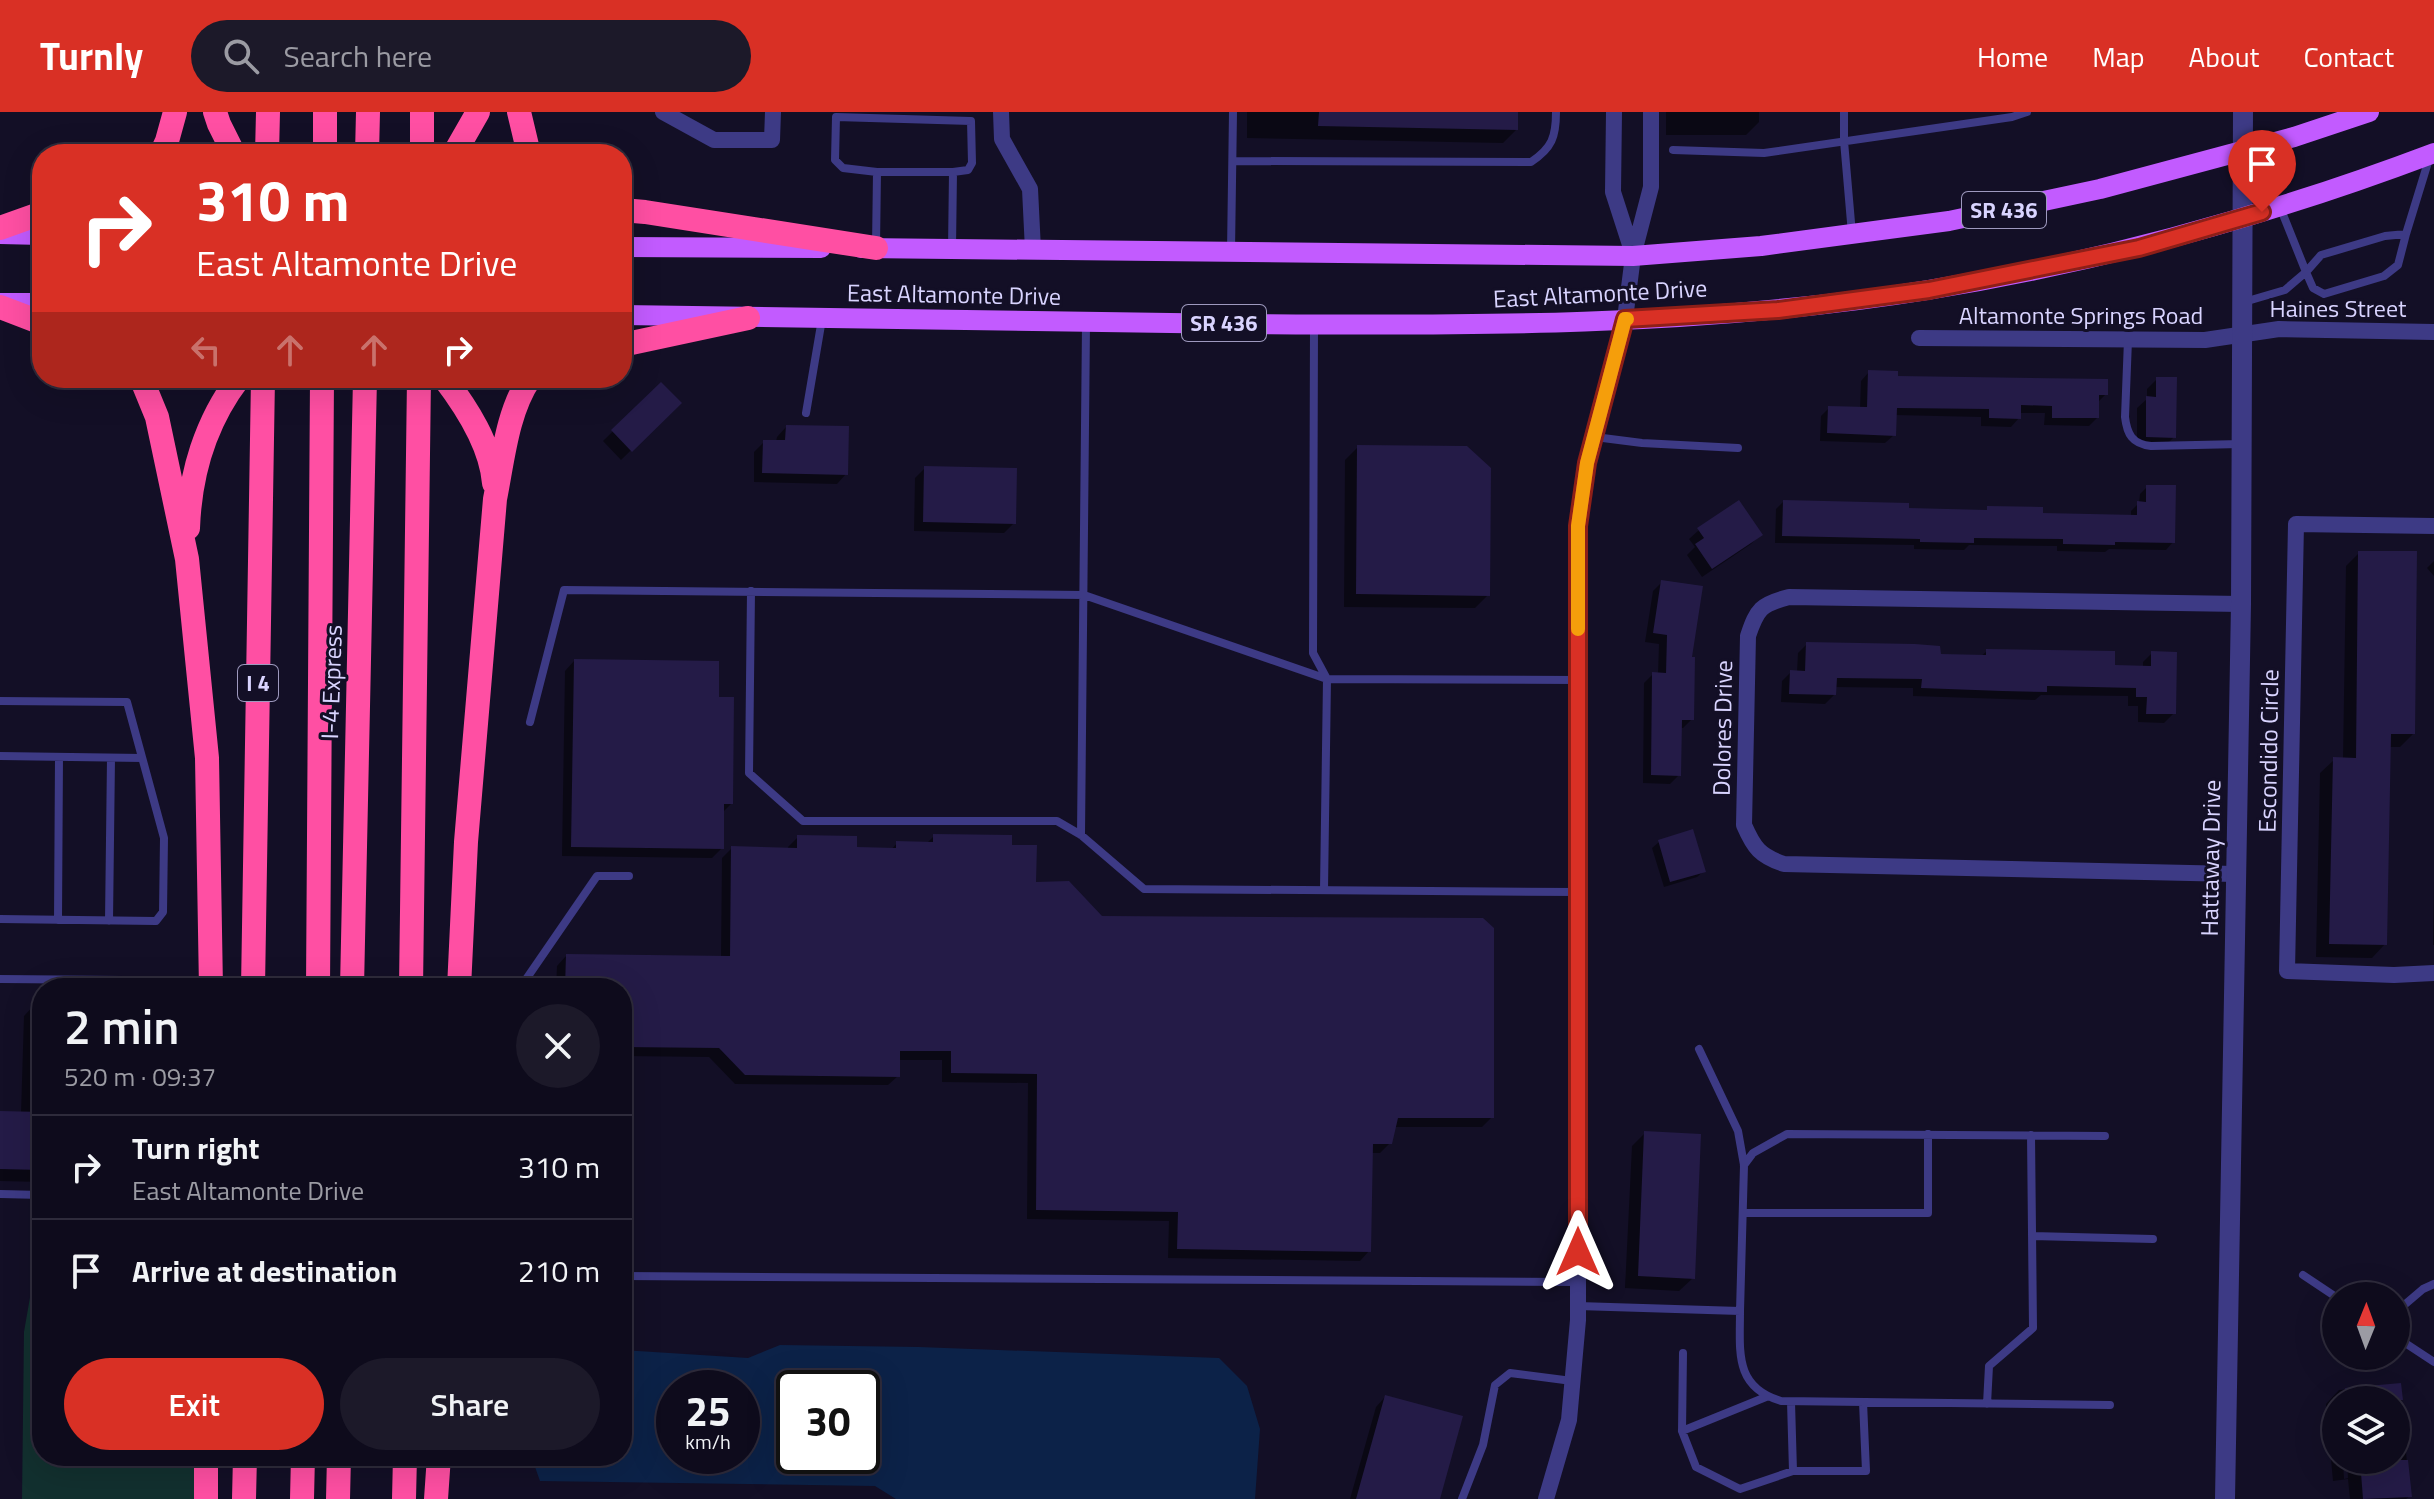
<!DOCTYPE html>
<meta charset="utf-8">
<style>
:root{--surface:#0e0b1c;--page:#1c1929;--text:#f1f3f6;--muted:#9b9ba3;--line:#2e2b3b;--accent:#d93025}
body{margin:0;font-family:"Titillium Web",sans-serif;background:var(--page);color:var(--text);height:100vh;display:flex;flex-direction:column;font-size:30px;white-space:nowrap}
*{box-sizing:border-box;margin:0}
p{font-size:26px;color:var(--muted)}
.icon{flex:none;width:44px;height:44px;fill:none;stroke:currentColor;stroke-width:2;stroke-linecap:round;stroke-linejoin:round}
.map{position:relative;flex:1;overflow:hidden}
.drawer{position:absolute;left:32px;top:866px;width:600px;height:488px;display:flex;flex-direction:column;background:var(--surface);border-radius:32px;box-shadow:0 8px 32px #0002,0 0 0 2px var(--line)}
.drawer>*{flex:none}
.top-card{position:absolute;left:32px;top:32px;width:600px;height:244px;border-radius:32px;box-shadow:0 8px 32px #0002,0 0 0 2px var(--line);background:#d93025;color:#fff;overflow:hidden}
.needle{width:52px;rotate:1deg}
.fabs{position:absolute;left:2322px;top:1170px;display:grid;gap:16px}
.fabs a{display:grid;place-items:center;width:88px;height:88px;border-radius:50%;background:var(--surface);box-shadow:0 8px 32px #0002,0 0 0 2px var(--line);font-size:40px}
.speed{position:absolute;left:656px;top:1258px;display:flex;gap:16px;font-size:40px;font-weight:700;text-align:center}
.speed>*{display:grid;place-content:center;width:104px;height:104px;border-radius:50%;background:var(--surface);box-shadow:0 8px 32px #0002,0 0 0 2px var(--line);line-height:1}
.speed small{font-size:20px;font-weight:400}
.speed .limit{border:4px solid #111;border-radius:12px;background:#fff;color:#111}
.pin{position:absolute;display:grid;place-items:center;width:68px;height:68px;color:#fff;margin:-82px -34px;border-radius:50% 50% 50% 0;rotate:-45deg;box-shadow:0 0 8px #0007}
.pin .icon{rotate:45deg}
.me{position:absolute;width:88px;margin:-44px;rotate:0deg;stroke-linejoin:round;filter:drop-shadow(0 0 6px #0008)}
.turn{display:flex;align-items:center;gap:28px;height:168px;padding:0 32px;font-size:36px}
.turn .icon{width:104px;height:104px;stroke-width:2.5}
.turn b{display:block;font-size:56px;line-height:68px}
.lanes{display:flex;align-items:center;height:76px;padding:0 32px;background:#0003;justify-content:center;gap:40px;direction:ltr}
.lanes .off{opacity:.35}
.round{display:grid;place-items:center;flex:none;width:84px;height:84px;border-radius:42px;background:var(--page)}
.head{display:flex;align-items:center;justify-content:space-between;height:136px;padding:0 32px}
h1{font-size:48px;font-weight:600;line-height:60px}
.button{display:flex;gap:16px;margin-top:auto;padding:16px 32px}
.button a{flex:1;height:92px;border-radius:48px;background:var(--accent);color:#fff;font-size:32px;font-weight:600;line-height:92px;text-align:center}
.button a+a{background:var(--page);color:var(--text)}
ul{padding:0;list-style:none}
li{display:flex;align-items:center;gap:24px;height:104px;padding:0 32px;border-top:2px solid var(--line)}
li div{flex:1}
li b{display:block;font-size:30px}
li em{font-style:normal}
header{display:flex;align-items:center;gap:48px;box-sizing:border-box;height:112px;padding:0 40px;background:var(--accent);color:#fff}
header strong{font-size:38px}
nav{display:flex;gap:44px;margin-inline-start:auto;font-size:28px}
.search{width:560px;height:72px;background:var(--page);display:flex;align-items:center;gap:20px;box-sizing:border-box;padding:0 28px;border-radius:44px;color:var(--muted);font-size:30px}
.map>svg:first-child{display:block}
.green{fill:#12302f}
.water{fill:#0c2248;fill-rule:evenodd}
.shadow{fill:#0007;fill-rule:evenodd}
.building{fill:#241b47}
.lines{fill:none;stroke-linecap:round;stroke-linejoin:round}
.service{stroke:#3d3a85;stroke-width:8}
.minor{stroke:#3d3a85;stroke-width:16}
.tertiary{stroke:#3d3a85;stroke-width:20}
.primary{stroke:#c25bff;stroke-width:20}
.motorway{stroke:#ff4fa3;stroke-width:24}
.route-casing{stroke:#8d1f18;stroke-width:20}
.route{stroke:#d93025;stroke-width:14}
.slow{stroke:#f59e0b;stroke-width:14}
.labels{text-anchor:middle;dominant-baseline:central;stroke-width:6;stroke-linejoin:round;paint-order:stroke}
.shield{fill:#130f26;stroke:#9e99be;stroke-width:2}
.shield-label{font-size:22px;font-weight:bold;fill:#d9d4ff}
.street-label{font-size:24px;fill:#d9d4ff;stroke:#130f26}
</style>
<header>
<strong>Turnly</strong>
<div class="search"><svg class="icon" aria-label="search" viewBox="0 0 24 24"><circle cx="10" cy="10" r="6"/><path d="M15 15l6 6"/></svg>Search here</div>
<nav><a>Home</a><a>Map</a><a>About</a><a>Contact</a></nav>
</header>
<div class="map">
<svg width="2434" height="1387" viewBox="0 0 2434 1387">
<rect width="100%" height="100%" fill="#130f26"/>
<path class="green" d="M42 1137V1344H197L196 1387H22L24 1220 38 1139Z"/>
<path class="water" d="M780 1233 919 1235 1219 1246 1247 1274 1260 1317 1255 1387H896L875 1374 540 1369 534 1352 537 1344H622V1238L748 1246ZM674 1276H742V1344H674ZM794 1276H862V1344H794Z"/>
<path class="shadow" d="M1247 0H1516V18L1503 31 1247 26Z
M1666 0H1759V10L1746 23H1666Z
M1869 260 1896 266 2106 282 2097 291V306L2089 314 2044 313 2045 301H2019V306L2011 315 1981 314V305L1894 303V323L1885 331 1820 329 1821 304 1829 296 1860 297 1861 269Z
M2157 267 2174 325 2164 335 2137 334V296L2147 287V277Z
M661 272 679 291 621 348 603 329Z
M786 315 846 362 837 372 754 370V340L764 330H776L777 325Z
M1358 335 1488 483 1475 496 1344 495 1345 348Z
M925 356 1014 411 1004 421 914 419 915 366Z
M2147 375 2173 430 2166 438 2109 437 2105 440 2057 439V434L1969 433 1964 438 1914 437V433L1775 431 1776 397 1783 390 1907 398 1985 400 1988 397 2041 403 2131 405V399L2139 391 2140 382Z
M1699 418 1760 423 1751 432 1702 465 1687 443 1695 435 1689 427Z
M2359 441 2413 622 2400 635H2389L2385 832 2372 846 2316 845 2320 661 2334 648H2343L2346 454Z
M2434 449V464L2427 456Z
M1662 470 1689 547 1692 607 1683 616H1680L1679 663 1670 672 1643 671 1644 571 1653 562H1658L1659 532 1645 530 1653 479Z
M1807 532 1939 544 1980 545 1987 539 2113 555 2143 556V550L2152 541 2174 601 2164 611 2138 610V594H2128V584L2041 583 2035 588 1913 584V576L1834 575V583L1825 592 1781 590 1782 569 1791 560H1797L1798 541Z
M574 549 717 587 731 692 722 701V736L712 746 562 744 565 559Z
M934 724 1010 735 1034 772 1492 1005 1482 1015H1394L1390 1031 1380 1041H1371L1369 1139 1360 1149 1168 1146 1169 1109 1027 1107 1028 971 942 970V948H898V964L888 973 735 972 709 945 622 944V876H556L557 854 566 844 721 846 722 746 732 736 788 737V735L798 725 855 737 891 738 897 731 926 732Z
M1659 730 1704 759 1697 765 1664 775 1652 736Z
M2434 770V833H2433Z
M36 891H42V1070L0 1069V1001H21L24 904Z
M1645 1021 1693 1166 1679 1179 1625 1176 1632 1034Z
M2400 1273 2410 1384 2406 1387H2350L2348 1367 2333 1369 2326 1292 2339 1278ZM2336 1288H2396V1348H2347L2348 1366 2344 1367 2343 1348H2336Z
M1385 1285 1438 1387H1350L1376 1295Z"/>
<path class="building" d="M1319 0H1518V18L1318 14Z
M1868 258 1898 259V264L2108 267V283H2099V306H2052V294L2021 293V307L1989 306V297L1897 296 1896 324 1827 321 1828 294 1867 295Z
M2156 265H2177L2176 326 2146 325V284L2156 285Z
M661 270 682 291 632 340 611 318Z
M786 313 849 314 848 363 762 361 763 328H785Z
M1357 333 1467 334 1491 356 1490 484 1356 482Z
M924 354 1017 356 1016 412 923 410Z
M2146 373H2176L2175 431 2115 430V433L2063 432V427L1974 426V431L1920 430V427L1782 424 1783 388 1909 391V396L1987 398V394L2043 395V401L2137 403V389L2146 390Z
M1739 388 1763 423 1712 457 1695 432 1704 426 1697 416Z
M2358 439H2417L2415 622H2391L2387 833 2329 832 2333 645 2356 646Z
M1661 468 1703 474 1692 545H1695L1694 608H1682L1681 664 1651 663 1652 560 1666 561 1667 523 1653 521Z
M1806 530 1915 532 1940 534 1941 542 1986 543V537L2115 539V553L2151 554V539L2177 540 2176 602H2146L2147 585H2136V576L2047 574V580L2002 579 1921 576 1922 567 1837 566 1836 583 1789 582 1790 558 1805 559Z
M574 547 719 549V585H734L733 692H724V737L571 735Z
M1693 717 1706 760 1670 770 1658 728Z
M933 722 1012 723V733H1037L1036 770 1069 769 1102 804 1483 806 1494 816V1006H1398L1392 1032H1373L1371 1140 1177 1137 1178 1100 1036 1098 1037 962 951 961V939H900V965L745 963 719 936 622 935V876H565L566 842 730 844 731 734 797 736V723L857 724V735L896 736V729L933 730Z
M0 999 42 1000V1058L0 1057Z
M1644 1019 1701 1022 1695 1167 1638 1164Z
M2401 1271 2403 1288H2346L2345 1276Z
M1385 1283 1463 1304 1440 1387H1356Z
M2360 1348H2408L2412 1385 2363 1387Z"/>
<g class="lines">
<path class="service" d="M1844 0V29L1852 122
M1673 38 1764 41 2012 5 2027 0
M1233 49 1531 50C1552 36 1556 25 1556 0
M877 60 843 56 835 48 836 5 971 9 972 51 968 58 953 60
M2280 95 2306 160 2321 143 2385 124 2406 122 2429 47
M876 134 877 60H953L952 136
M1231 139 1233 0
M2244 190 2285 178 2306 160 2313 176 2324 182 2384 164 2398 153 2406 122
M1314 214 1313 541 1327 567 1324 778
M2128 228 2125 305C2127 322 2132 332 2151 334L2241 332
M806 301 822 207
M1595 325 1642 331 1738 336
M751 479 749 661 803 709H1057L1081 723 1144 777 1578 780
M0 589 127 590 164 726 163 800 156 809 0 807
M530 610 564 478 1084 483 1327 567 1578 568
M0 644 142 646
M1081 723 1086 212
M58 808 59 645
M109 809 111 646
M0 867 122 868V876
M520 876 597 764H629
M1744 1053 1753 1041 1787 1022 2105 1024
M0 1082 42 1083
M1743 1101H1928V1022
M2032 1124 2153 1127
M2303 1163 2336 1185
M622 1164 1578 1170
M1578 1194 1740 1199 1744 1053 1738 1019 1699 937
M1740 1199C1740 1240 1734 1275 1781 1289L2110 1293
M2396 1200 2423 1177 2434 1172
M2396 1225 2434 1250
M1683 1241 1682 1319 1766 1285
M1791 1290 1793 1359H1866L1863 1290
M1987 1292 1989 1254 2033 1216 2031 1023
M1682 1319 1696 1355 1740 1377 1793 1359
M1462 1387 1483 1333 1495 1273 1510 1261 1572 1269"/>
<path class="minor" d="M663 0 714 28H772L773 0
M1001 0 1002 27 1030 77 1033 138
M1614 0 1613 80 1633 142
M1919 226 2205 228 2279 217 2434 220
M2434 414 2296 412 2287 859 2394 863 2434 861
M2235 762 1784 752C1760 744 1754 736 1744 713L1748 524C1757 497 1761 492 1789 485L2241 492
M1546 1387 1569 1308 1578 1208V414L1587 351 1625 207 1633 144 1651 75V0"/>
<path class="tertiary" d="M2225 1387 2241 492 2243 0"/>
<path class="primary" d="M0 122 42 123
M622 135 821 136
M861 136 1633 144 1761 134 1949 109 2100 77 2294 25 2369 0
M0 191H42
M622 203C828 206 1033 209 1239 212 1468 214 1701 215 1928 178 2101 150 2270 103 2434 41"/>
<path class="motorway" d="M215 0 219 12 234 42
M519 0 529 42
M161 42 167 29 175 0
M267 42 268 0
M325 42V0
M367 42 368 0
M422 42V0
M454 42 478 0
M622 98 645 100 876 136
M0 116 42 101
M0 195 42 211
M622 233 748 206
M141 266 157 305 187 447 207 646 211 876
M444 266C467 296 491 333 494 371
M188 416C190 362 206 309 239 266
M253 876 263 266
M318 876 322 266
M352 876C355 673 362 469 365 266
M411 876 419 266
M459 876 466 730 495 387C503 347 507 300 530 266
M206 1387V1344
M244 1387 245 1344
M302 1387 303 1344
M338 1387 339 1344
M404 1387 405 1344
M436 1387 439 1344"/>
</g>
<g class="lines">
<defs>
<path id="route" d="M1578 1140V414L1587 351 1625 207 1778 198 1929 178 2139 136 2262 100"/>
</defs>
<use href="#route" class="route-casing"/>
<use href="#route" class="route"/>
<path class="slow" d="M1578 517V414L1587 351 1625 207H1627"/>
</g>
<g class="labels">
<g class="shield">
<rect x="1962" y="80" width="84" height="36" rx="6"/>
<rect x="1182" y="193" width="84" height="36" rx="6"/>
<rect x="238" y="553" width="40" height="36" rx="6"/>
</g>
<g class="shield-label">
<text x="2004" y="98">SR 436</text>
<text x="1224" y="211">SR 436</text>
<text x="258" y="571">I 4</text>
</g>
<g class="street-label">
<text transform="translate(1600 181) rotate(-3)">East Altamonte Drive</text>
<text transform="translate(954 182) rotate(1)">East Altamonte Drive</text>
<text x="2338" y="196">Haines Street</text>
<text x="2081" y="203">Altamonte Springs Road</text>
<text transform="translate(331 570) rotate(-88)">I-4 Express</text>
<text transform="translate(1722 616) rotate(-89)">Dolores Drive</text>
<text transform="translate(2268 639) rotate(-89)">Escondido Circle</text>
<text transform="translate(2210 746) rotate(-89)">Hattaway Drive</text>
</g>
</g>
</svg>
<div class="fabs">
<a><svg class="needle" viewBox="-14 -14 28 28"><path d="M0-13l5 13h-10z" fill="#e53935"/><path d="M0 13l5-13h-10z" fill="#9b9ba3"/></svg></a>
<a><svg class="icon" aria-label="layers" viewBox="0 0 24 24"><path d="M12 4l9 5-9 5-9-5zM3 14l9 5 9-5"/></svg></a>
</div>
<div class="speed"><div>25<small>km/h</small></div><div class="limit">30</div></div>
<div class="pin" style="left:2262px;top:100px;background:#d93025"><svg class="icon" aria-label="arrive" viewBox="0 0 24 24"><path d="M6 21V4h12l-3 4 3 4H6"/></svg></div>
<svg class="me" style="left:1578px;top:1140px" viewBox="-20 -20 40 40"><path d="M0-17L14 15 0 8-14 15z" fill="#d93025" stroke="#fff" stroke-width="4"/></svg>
<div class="top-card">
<div class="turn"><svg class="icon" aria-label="right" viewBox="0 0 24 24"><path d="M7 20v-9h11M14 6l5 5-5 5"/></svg><div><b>310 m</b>East Altamonte Drive</div></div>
<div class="lanes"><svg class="icon off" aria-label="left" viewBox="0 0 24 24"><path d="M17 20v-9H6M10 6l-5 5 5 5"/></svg><svg class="icon off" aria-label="ahead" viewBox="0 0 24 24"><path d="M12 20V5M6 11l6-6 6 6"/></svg><svg class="icon off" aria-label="ahead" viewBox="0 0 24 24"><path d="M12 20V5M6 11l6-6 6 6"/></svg><svg class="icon" aria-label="right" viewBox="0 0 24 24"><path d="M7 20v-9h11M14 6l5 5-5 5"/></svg></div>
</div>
<section class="drawer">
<div class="head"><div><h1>2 min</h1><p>520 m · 09:37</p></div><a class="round"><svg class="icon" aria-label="close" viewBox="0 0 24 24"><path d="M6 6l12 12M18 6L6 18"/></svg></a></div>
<ul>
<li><svg class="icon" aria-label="right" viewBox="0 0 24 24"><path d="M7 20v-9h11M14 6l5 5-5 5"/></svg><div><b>Turn right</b><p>East Altamonte Drive</p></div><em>310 m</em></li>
<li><svg class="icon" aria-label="arrive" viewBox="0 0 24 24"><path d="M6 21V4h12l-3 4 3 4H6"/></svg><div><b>Arrive at destination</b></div><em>210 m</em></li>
</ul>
<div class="button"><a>Exit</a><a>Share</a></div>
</section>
</div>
